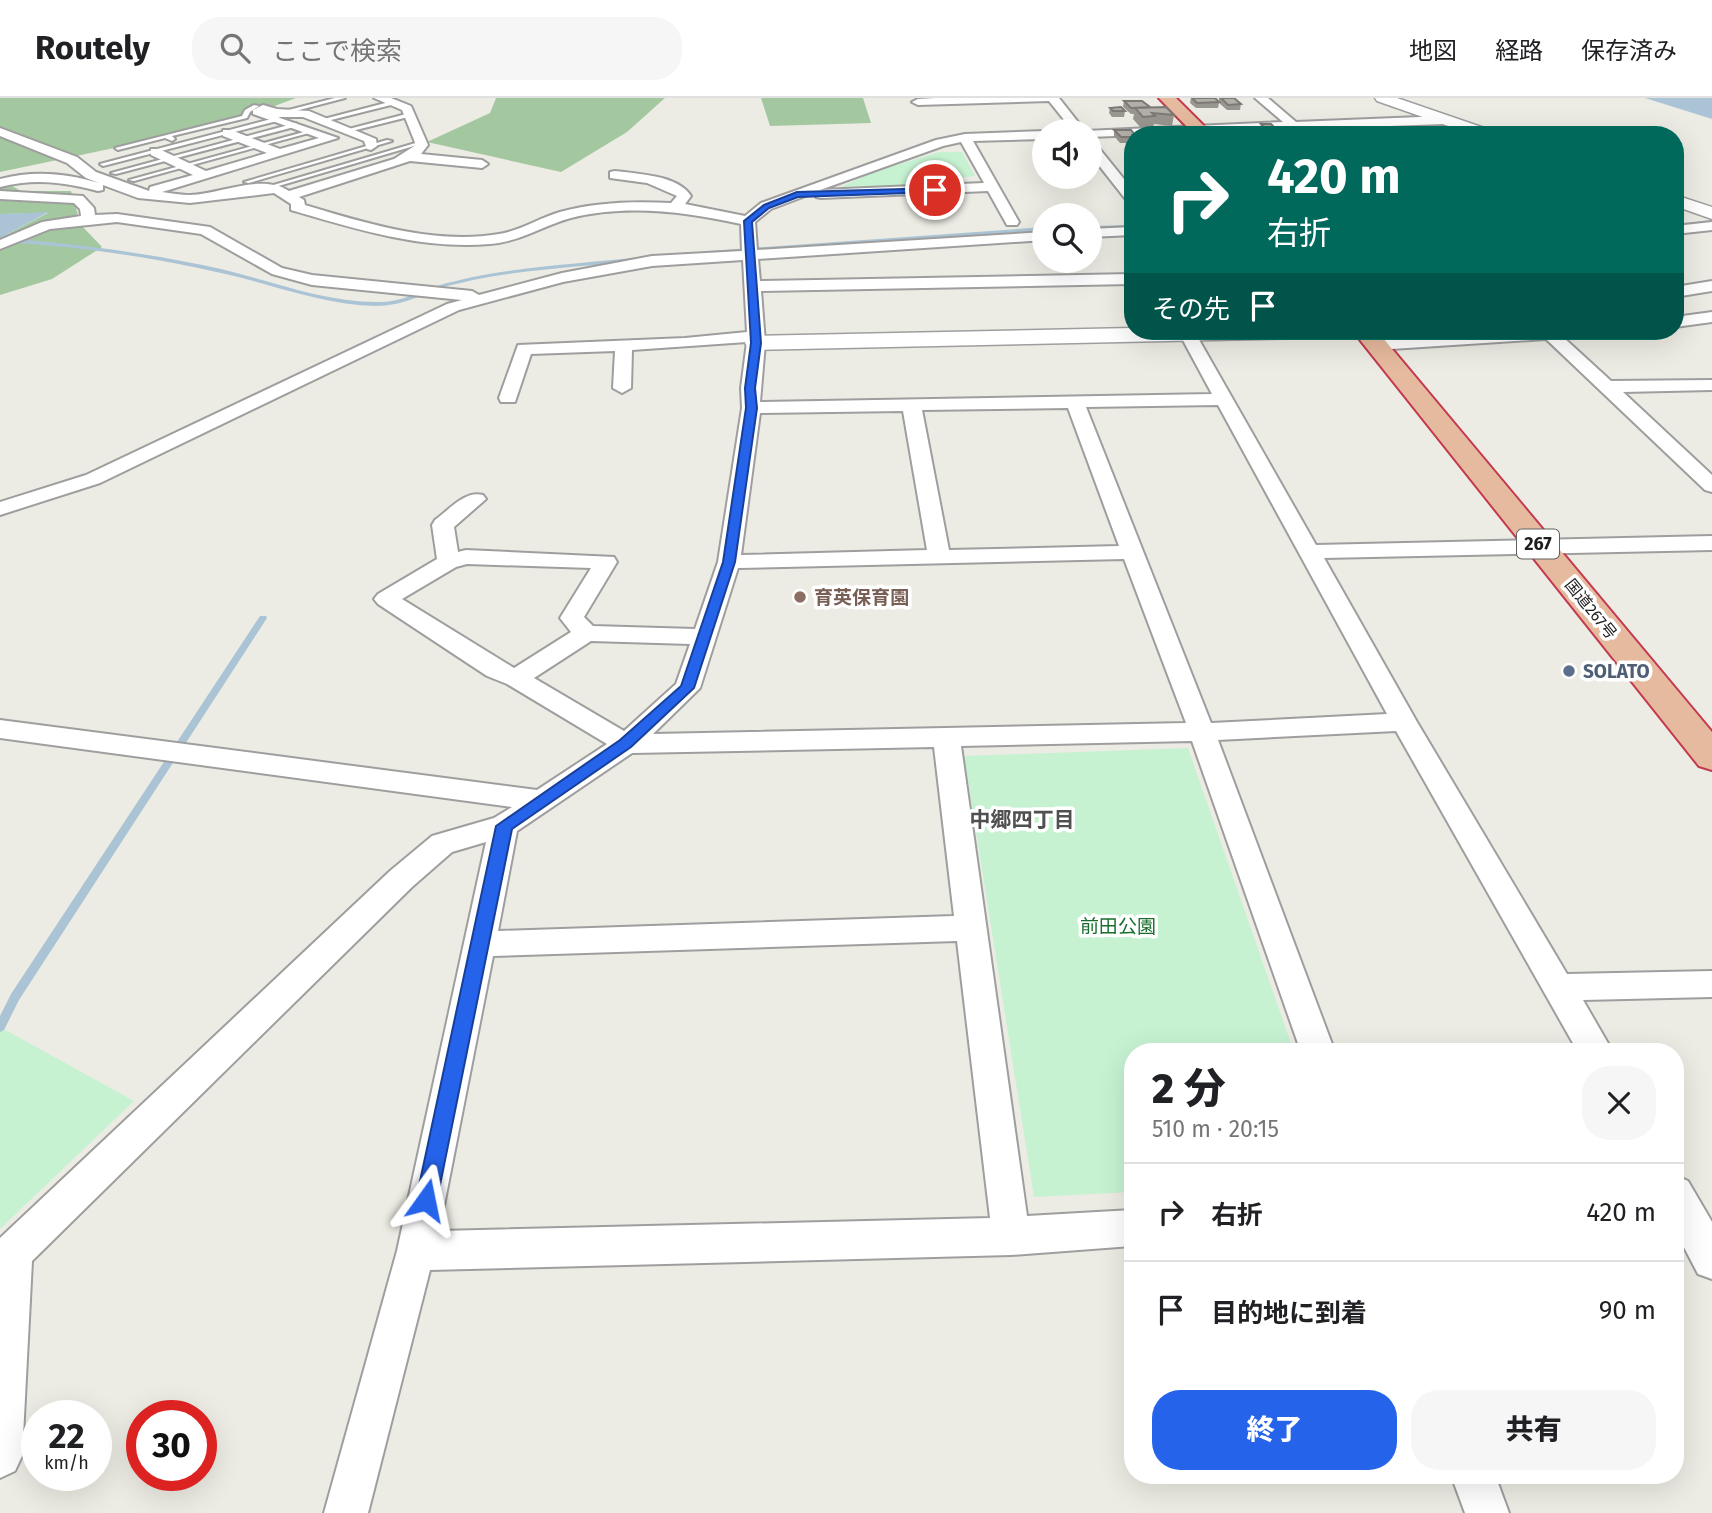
<!DOCTYPE html>
<html lang="ja">
<meta charset="utf-8">
<style>
:root{--surface:#fff;--page:#f6f6f6;--text:#202124;--muted:#757577;--line:#e0e0e0;--accent:#2563eb}
body{margin:0;font-family:"Fira Sans","Noto Sans JP",sans-serif;background:var(--page);color:var(--text);height:100vh;display:flex;flex-direction:column;font-size:26px;white-space:nowrap}
*{box-sizing:border-box;margin:0}
p{font-size:23px;color:var(--muted)}
.icon{flex:none;width:38px;height:38px;fill:none;stroke:currentColor;stroke-width:2;stroke-linecap:round;stroke-linejoin:round}
.map{position:relative;flex:1;overflow:hidden}
.sheet{position:absolute;left:1124px;top:945px;width:560px;height:441px;display:flex;flex-direction:column;background:var(--surface);border-radius:28px;box-shadow:0 7px 28px #0002}
.sheet>*{flex:none}
.guide{position:absolute;left:1124px;top:28px;width:560px;height:214px;border-radius:28px;box-shadow:0 7px 28px #0002;background:#00695c;color:#fff;overflow:hidden}
.tools{position:absolute;left:1032px;top:21px;display:grid;gap:14px}
.tools a{display:grid;place-items:center;width:70px;height:70px;border-radius:50%;background:var(--surface);box-shadow:0 7px 28px #0002;font-size:35px}
.speed{position:absolute;left:21px;top:1302px;display:flex;gap:14px;font-size:35px;font-weight:700;text-align:center}
.speed>*{display:grid;place-content:center;width:91px;height:91px;border-radius:50%;background:var(--surface);box-shadow:0 7px 28px #0002;line-height:1}
.speed small{font-size:18px;font-weight:400}
.speed .limit{border:10px solid #d22;background:#fff;color:#111}
.pin{position:absolute;display:grid;place-items:center;width:60px;height:60px;color:#fff;margin:-30px;border:4px solid #fff;border-radius:50%;box-shadow:0 2px 7px #0007}
.me{position:absolute;width:77px;margin:-38px;rotate:12deg;stroke-linejoin:round;filter:drop-shadow(0 0 5px #0008)}
.turn{display:flex;align-items:center;gap:24px;height:147px;padding:0 28px;font-size:32px}
.turn .icon{width:91px;height:91px;stroke-width:2.5}
.turn b{display:block;font-size:49px;line-height:60px}
.then{display:flex;align-items:center;height:66px;padding:0 28px;background:#0003;gap:14px;font-size:26px}
.round{display:grid;place-items:center;flex:none;width:74px;height:74px;border-radius:28px;background:var(--page)}
.headline{display:flex;align-items:center;justify-content:space-between;height:119px;padding:0 28px}
h1{font-size:42px;font-weight:800;line-height:52px}
.action{display:flex;gap:14px;margin-top:auto;padding:14px 28px}
.action a{flex:1;height:80px;border-radius:28px;background:var(--accent);color:#fff;font-size:28px;font-weight:800;line-height:80px;text-align:center}
.action a+a{background:var(--page);color:var(--text)}
ul{padding:0;list-style:none}
li{display:flex;align-items:center;gap:21px;height:98px;padding:0 28px;border-top:2px solid var(--line)}
li div{flex:1}
li b{display:block;font-size:26px}
li em{font-style:normal}
header{display:flex;align-items:center;gap:42px;box-sizing:border-box;height:98px;padding:0 35px;background:var(--surface);border-bottom:2px solid var(--line)}
header strong{font-size:33px}
nav{display:flex;gap:38px;margin-inline-start:auto;font-size:24px}
.search{width:490px;height:63px;background:var(--page);display:flex;align-items:center;gap:18px;box-sizing:border-box;padding:0 24px;border-radius:28px;color:var(--muted);font-size:26px}
.map>svg:first-child{display:block}
.forest{fill:#a3c79e}
.park{fill:#c6f2d2}
.water{fill:#aac4d5}
.lines{fill:none;stroke-linecap:round;stroke-linejoin:round}
.stream{fill:#aac4d5;fill-rule:evenodd}
.service-casing{stroke:#9e9e9e;stroke-width:4}
.minor-casing{stroke:#9e9e9e;stroke-width:4}
.tertiary-casing{stroke:#9e9e9e;stroke-width:3}
.trunk-casing{stroke:#c33a50;stroke-width:4}
.service{fill:#fff;fill-rule:evenodd}
.minor{fill:#fff;fill-rule:evenodd}
.tertiary{fill:#fff;fill-rule:evenodd}
.trunk{fill:#e6ba9e;fill-rule:evenodd}
.wall{fill:#999690}
.building{fill:#b2aea8;stroke:#7d7a76;stroke-width:2}
.route{fill:#2563eb;stroke:#184099;stroke-width:2}
.education-dot{fill:#8d6e63;stroke:#fff;stroke-width:2.5}
.service-dot{fill:#5c6f8a;stroke:#fff;stroke-width:2.5}
.labels{text-anchor:middle;dominant-baseline:central;stroke-width:7;stroke-linejoin:round;paint-order:stroke}
.far-street-label{font-size:16px;fill:#1d1d1d;stroke:#fff}
.shield{fill:#fff;stroke:#616161;stroke-width:2}
.shield-label{font-size:18px;font-weight:bold;fill:#1d1d1d}
.education-label{font-size:19px;font-weight:bold;fill:#785e54;stroke:#fff;text-anchor:start}
.service-label{font-size:19px;font-weight:bold;fill:#4e5e75;stroke:#fff;text-anchor:start}
.park-label{font-size:19px;fill:#196e2f;stroke:#fff}
.neighbourhood-label{font-size:21px;font-weight:bold;fill:#505050;stroke:#fff}
</style>
<header>
<strong>Routely</strong>
<div class="search"><svg class="icon" aria-label="search" viewBox="0 0 24 24"><circle cx="10" cy="10" r="6"/><path d="M15 15l6 6"/></svg>ここで検索</div>
<nav><a>地図</a><a>経路</a><a>保存済み</a></nav>
</header>
<div class="map">
<svg width="1712" height="1415" viewBox="0 0 1712 1415">
<rect width="100%" height="100%" fill="#edece4"/>
<path class="forest" d="M0 0H296L272 9 114 50 0 74Z
M496 0H665L627 34 561 74 427 44 490 15Z
M761 0H863L871 25 770 28Z
M0 81 21 93H71L81 127 102 149 52 181 0 197V140L48 115 0 116Z"/>
<path class="park" d="M939 54H962L975 78 959 80 953 86 841 89 871 75Z
M1188 650 1294 954H1132V1094L1034 1099 964 658Z
M0 929 134 1003 0 1131Z"/>
<path class="water" d="M1645 0H1712V21Z
M49 114 0 140V116Z"/>
<g class="lines">
<path class="stream" d="M1712 122V124L1675 128V126Z
M1132 127V129L1090 130V128Z
M1045 129V132L709 157 706 155 709 153Z
M0 140C74 145 148 155 221 171 272 183 324 204 376 204 399 205 417 195 437 188 449 184 461 182 473 179 529 168 586 165 642 159L645 161 642 163C586 168 529 171 473 182 465 184 456 186 447 188 423 196 403 208 376 208 324 207 272 186 221 175 148 158 74 148 0 144Z
M260 518H266L267 520 19 902 4 932 0 934V918L11 896Z"/>
<defs>
<path id="service" d="M335 0H345L280 17 277 15Z
M393 3 395 6 323 24 320 22Z
M254 7 259 8 250 14 247 20 172 38 175 41 172 43 165 40 118 52 115 50 242 18 245 12Z
M410 15 412 18 348 34 345 32Z
M279 19 281 22 103 68 100 66Z
M296 25 298 28 116 76 111 75Z
M311 32 316 33 134 83 129 82Z
M387 42 392 43 249 85 244 84Z
M419 44 424 45 265 92 260 91Z"/>
<path id="minor" d="M374 0H391L411 8 428 47 421 56 482 62 488 66 482 70 410 63 299 99 304 102 305 107C365 125 435 147 499 136 520 133 539 120 560 114 595 104 635 103 671 105L677 98 647 85 610 80V74L615 73C638 76 678 77 691 98L685 106 745 118 761 105 936 42 965 36 1045 33V41L973 43 1019 124 1017 127H1007L988 93 821 100 816 99V94L771 111 755 124 757 152 1045 134V142L758 161 760 183 1132 176V186L761 193 765 245 760 304 1212 296 1178 233H1194L1316 447 1712 438V452L1324 460 1417 624 1567 876 1712 873V899L1583 902 1613 954H1578L1396 633 1218 642 1335 954H1301L1192 643 961 648 1027 1118 1132 1112V1148L1011 1157 430 1172 368 1415H324L397 1153 486 744 452 754 412 789 32 1163 22 1358 15 1373 0 1380V1140L390 773 432 738 494 720 512 709 0 640V622L537 692 607 646 507 586 487 578 378 506 374 501 378 496 437 461 432 427 435 422C449 412 465 392 483 397L486 401 454 429 458 454 466 452 614 459 617 464 584 519 593 528 695 531 718 464 742 310 741 290 747 244 632 252 631 290 622 295 613 290 615 253 531 256 515 304H501L499 300 518 247 685 240 747 234 743 162 652 168 563 184 459 212 100 385 0 417V404L86 377 447 206 462 202 312 187 272 176 201 136 117 124 50 131 0 151V142L42 124 81 118 80 111 74 105 0 101V93L83 98 94 110 95 117 117 116 210 129 282 170 312 177 472 193 479 197 562 175 652 158 742 153 741 126C686 114 628 106 571 120 544 127 520 144 490 146 423 152 355 131 291 112V106L274 95 190 105 138 100 103 87V92L98 93C63 84 35 80 0 89V81C34 72 66 75 99 85L86 80 67 65 0 38V30L77 59 96 74 149 93 150 89 193 77 151 57V51H159L206 73 267 55 223 38V32H231L280 51 319 40 253 16V12L263 7 277 11 309 13 376 41 377 48 371 52 367 51 364 43 303 19H277L338 40 162 94C171 95 181 97 190 97 221 96 262 75 289 93L394 61 416 47 402 12ZM961 44 984 85 820 92 943 48ZM1218 307 1387 616 1211 625 1086 309ZM1068 310 1119 448 949 452 922 312ZM903 313 927 452 741 457 760 315ZM1124 461 1186 625 653 636 700 590 738 470ZM467 466 591 470 560 520 571 534 514 570 402 501 456 469ZM591 543 690 546 676 586 624 633 534 580ZM934 649 954 818 498 833 517 733 632 655ZM957 843 990 1120 439 1133 493 858Z
M936 0H1059L1085 33H1073L1049 3 918 7 912 4 918 1Z
M1255 0H1268L1296 24 1445 18 1451 22 1445 26 1305 31 1304 36 1300 37 1291 31 1090 39V33H1085L1283 24Z
M1090 43 1094 44 1132 91V104L1127 103 1090 56Z
M1712 124V132L1675 136V128Z
M1132 129V137L1090 139V131Z
M1712 183V193L1675 199V189Z
M1712 214V224L1675 229V219Z
M1514 233H1595L1587 238 1564 240 1611 283 1712 282V292L1623 294 1712 377V394L1705 392 1546 241 1376 252 1367 247 1376 242Z
M1675 1077 1688 1083 1712 1124V1181L1698 1176 1675 1132Z
M1451 1377H1495L1509 1415H1465Z"/>
<path id="tertiary" d="M1375 0H1397L1496 34 1498 37H1474L1377 3Z
M1675 97 1712 109V121L1675 108Z
M1132 230V233H1321L1318 238 1310 240 756 252 748 250 745 245 748 240 756 238Z"/>
<path id="trunk" d="M1159 0H1176L1213 37H1195Z
M1353 233H1377L1712 634V672L1699 668Z"/>
</defs>
<use href="#service" class="service-casing"/>
<use href="#minor" class="minor-casing"/>
<use href="#tertiary" class="tertiary-casing"/>
<use href="#trunk" class="trunk-casing"/>
<use href="#service" class="service"/>
<use href="#minor" class="minor"/>
<use href="#tertiary" class="tertiary"/>
<use href="#trunk" class="trunk"/>
</g>
<path class="wall" d="M1191 0 1219 3V0H1234L1241 6 1240 12H1227L1219 5 1218 10H1196L1190 5Z
M1124 3 1174 17 1172 28 1154 26 1153 30H1141L1133 21 1134 16H1131L1123 9Z
M1110 10 1125 13 1124 19H1112L1109 15Z
M1261 26 1277 32 1276 35 1297 37 1230 36 1231 30H1260Z
M1114 32 1132 37V45H1120L1114 38Z"/>
<path class="building" d="M1192 0H1215L1219 4 1197 5Z
M1221 0H1234L1241 6 1228 7Z
M1124 3H1142L1150 9 1131 10Z
M1121 9 1125 13H1113L1110 10Z
M1166 9 1174 17 1152 15 1155 18 1143 19 1135 10Z
M1261 26H1271L1277 32H1267Z
M1259 29 1266 35 1238 37 1231 30Z
M1114 32H1131L1135 37H1132V39H1121Z
M1169 33 1172 37H1155L1152 34Z
M1295 34 1297 37H1274L1272 35Z"/>
<path class="route" d="M938 90 935 94 798 99 769 110 752 124 761 245 755 290 757 310 735 464 694 590 631 649 512 731 437 1102 434 1109 426 1112 419 1109 416 1102 496 728 620 642 681 588 723 464 746 310 745 290 751 245 744 123 764 107 797 94Z"/>
<circle class="education-dot" cx="800" cy="499" r="7"/>
<circle class="service-dot" cx="1569" cy="573" r="7"/>
<g class="labels">
<g class="far-street-label">
<text transform="translate(1591 511) rotate(51)">国道267号</text>
</g>
<rect class="shield" x="1517" y="431.5" width="42" height="29" rx="5"/>
<g class="shield-label">
<text x="1538" y="446">267</text>
</g>
<g class="education-label">
<text x="814" y="499">育英保育園</text>
</g>
<g class="service-label">
<text x="1583" y="573">SOLATO</text>
</g>
<g class="park-label">
<text x="1118" y="828">前田公園</text>
</g>
<g class="neighbourhood-label">
<text x="1022" y="722">中郷四丁目</text>
</g>
</g>
</svg>
<div class="tools">
<a><svg class="icon" aria-label="sound" viewBox="0 0 24 24"><path d="M4 9h4l5-4v14l-5-4H4zM17 9q2 3 0 6"/></svg></a>
<a><svg class="icon" aria-label="search" viewBox="0 0 24 24"><circle cx="10" cy="10" r="6"/><path d="M15 15l6 6"/></svg></a>
</div>
<div class="speed"><div>22<small>km/h</small></div><div class="limit">30</div></div>
<div class="pin" style="left:935px;top:92px;background:#d93025"><svg class="icon" aria-label="arrive" viewBox="0 0 24 24"><path d="M6 21V4h12l-3 4 3 4H6"/></svg></div>
<svg class="me" style="left:426px;top:1102px" viewBox="-20 -20 40 40"><path d="M0-17L14 15 0 8-14 15z" fill="#2563eb" stroke="#fff" stroke-width="4"/></svg>
<div class="guide">
<div class="turn"><svg class="icon" aria-label="right" viewBox="0 0 24 24"><path d="M7 20v-9h11M14 6l5 5-5 5"/></svg><div><b>420 m</b>右折</div></div>
<div class="then">その先<svg class="icon" aria-label="arrive" viewBox="0 0 24 24"><path d="M6 21V4h12l-3 4 3 4H6"/></svg></div>
</div>
<section class="sheet">
<div class="headline"><div><h1>2 分</h1><p>510 m · 20:15</p></div><a class="round"><svg class="icon" aria-label="close" viewBox="0 0 24 24"><path d="M6 6l12 12M18 6L6 18"/></svg></a></div>
<ul>
<li><svg class="icon" aria-label="right" viewBox="0 0 24 24"><path d="M7 20v-9h11M14 6l5 5-5 5"/></svg><div><b>右折</b></div><em>420 m</em></li>
<li><svg class="icon" aria-label="arrive" viewBox="0 0 24 24"><path d="M6 21V4h12l-3 4 3 4H6"/></svg><div><b>目的地に到着</b></div><em>90 m</em></li>
</ul>
<div class="action"><a>終了</a><a>共有</a></div>
</section>
</div>
